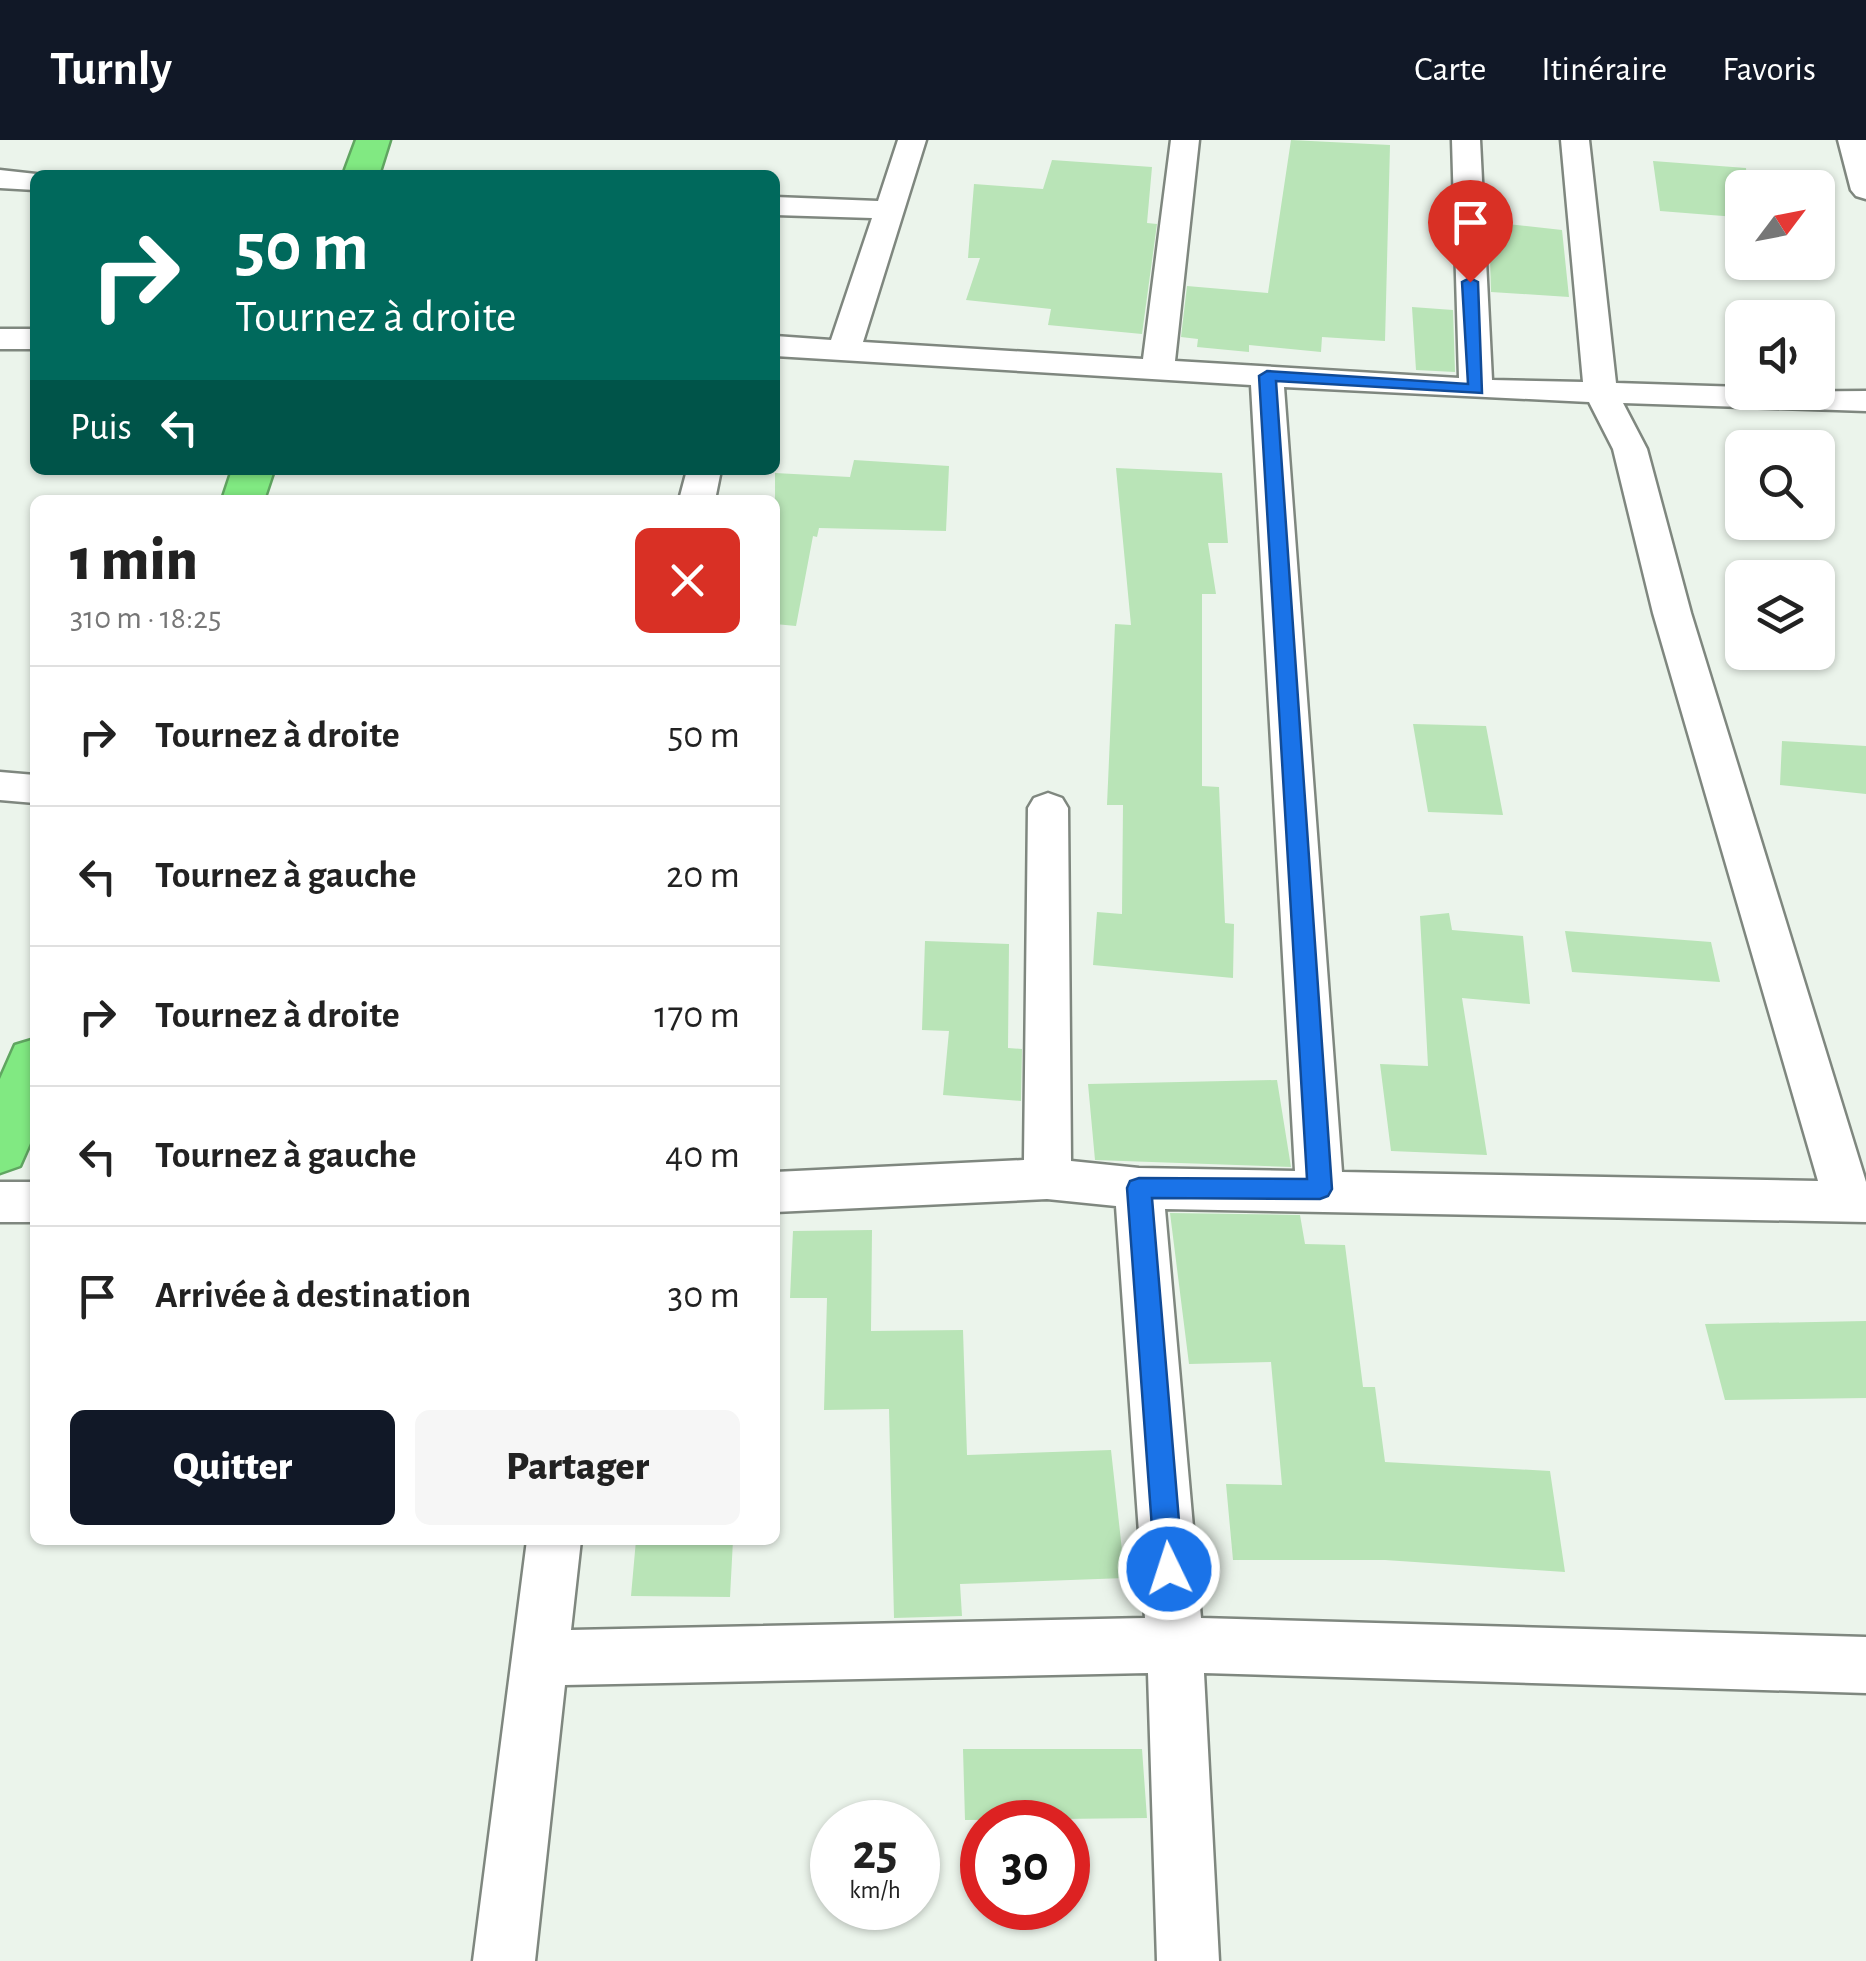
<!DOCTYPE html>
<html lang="fr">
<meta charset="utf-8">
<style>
:root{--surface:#fff;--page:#f6f6f6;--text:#222;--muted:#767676;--line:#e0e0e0;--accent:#111827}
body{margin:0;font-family:"Alegreya Sans",sans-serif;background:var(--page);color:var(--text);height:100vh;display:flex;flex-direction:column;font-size:38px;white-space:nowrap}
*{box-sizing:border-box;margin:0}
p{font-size:32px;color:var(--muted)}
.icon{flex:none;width:55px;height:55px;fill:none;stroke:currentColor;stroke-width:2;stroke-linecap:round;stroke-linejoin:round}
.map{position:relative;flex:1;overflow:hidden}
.details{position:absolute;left:30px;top:355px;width:750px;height:1050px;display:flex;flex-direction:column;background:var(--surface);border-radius:15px;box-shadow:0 2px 8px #0004}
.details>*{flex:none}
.banner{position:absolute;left:30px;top:30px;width:750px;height:305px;border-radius:15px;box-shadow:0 2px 8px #0004;background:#00695c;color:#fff;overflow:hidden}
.needle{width:65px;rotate:58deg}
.buttons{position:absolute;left:1725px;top:30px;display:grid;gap:20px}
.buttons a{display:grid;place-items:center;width:110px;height:110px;border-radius:15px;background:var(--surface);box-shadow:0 2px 8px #0004;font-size:50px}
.speed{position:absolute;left:810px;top:1660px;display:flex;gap:20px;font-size:50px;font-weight:700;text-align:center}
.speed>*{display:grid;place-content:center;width:130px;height:130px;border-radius:50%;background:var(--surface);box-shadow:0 2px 8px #0004;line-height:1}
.speed small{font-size:25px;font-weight:400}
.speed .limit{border:15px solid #d22;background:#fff;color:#111}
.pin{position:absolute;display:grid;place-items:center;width:85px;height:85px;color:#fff;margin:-102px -42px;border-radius:50% 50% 50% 0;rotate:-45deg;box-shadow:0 0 10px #0007}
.pin .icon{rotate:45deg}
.me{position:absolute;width:110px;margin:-55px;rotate:356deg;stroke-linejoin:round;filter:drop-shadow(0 0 8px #0008)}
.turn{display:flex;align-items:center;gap:35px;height:210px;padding:0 40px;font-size:45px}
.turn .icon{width:130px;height:130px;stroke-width:2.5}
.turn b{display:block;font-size:70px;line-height:85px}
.then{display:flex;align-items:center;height:95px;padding:0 40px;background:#0003;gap:20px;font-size:38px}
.round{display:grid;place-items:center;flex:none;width:105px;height:105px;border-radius:15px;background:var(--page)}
.headline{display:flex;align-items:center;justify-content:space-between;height:170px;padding:0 40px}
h1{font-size:60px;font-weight:800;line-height:75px}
.cta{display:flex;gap:20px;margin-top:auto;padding:20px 40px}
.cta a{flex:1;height:115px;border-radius:15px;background:var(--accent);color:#fff;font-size:40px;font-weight:800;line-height:115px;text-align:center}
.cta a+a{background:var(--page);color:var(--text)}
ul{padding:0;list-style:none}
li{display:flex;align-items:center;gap:30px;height:140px;padding:0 40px;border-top:2px solid var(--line)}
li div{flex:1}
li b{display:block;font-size:38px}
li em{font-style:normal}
header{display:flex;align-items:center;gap:60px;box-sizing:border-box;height:140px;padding:0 50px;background:var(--accent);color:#fff}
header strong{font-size:48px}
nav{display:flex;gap:55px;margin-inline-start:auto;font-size:35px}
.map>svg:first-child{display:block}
.building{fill:#b9e4b7}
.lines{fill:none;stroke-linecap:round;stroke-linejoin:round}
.street-casing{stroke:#7f877f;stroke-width:5}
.highway-casing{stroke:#60a561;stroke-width:5}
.street{fill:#fff;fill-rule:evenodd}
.highway{fill:#81e982;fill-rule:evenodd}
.route{fill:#1a73e8;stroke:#114b97;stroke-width:2.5}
</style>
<header>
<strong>Turnly</strong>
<nav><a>Carte</a><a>Itinéraire</a><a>Favoris</a></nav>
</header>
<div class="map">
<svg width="1866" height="1821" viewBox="0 0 1866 1821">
<rect width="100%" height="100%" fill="#ebf4eb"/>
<path class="building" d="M1291 0 1390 5 1385 201 1322 197 1321 212 1249 205V212L1197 207 1198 199 1181 197 1187 146 1268 153Z
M1052 20 1152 27 1147 83 1157 84 1142 194 1048 185 1051 169 966 160 980 118H968L974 44 1043 49Z
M1653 21 1746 28 1747 41 1768 42 1770 48H1742V102L1736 77 1660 71Z
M1489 82 1562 90 1569 157 1491 152Z
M1747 122H1791L1796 140 1751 137Z
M1412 167 1453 170 1455 232 1416 230Z
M854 320 949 326 946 391 819 388 817 397 813 396 796 486 775 484V333L850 337Z
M1116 328 1222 333 1228 403H1208L1216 454H1202V646L1219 647 1225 783 1234 784 1233 838 1093 825 1097 772 1122 774 1123 665H1107L1115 484 1131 485Z
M1413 584 1486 586 1503 675 1428 672Z
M1782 601 1866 606V654L1780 645Z
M1449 773 1452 790 1523 796 1530 864 1462 858 1487 1015 1391 1011 1380 924 1428 926 1420 776Z
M1565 791 1711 802 1720 842 1572 832Z
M925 801 1009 804 1008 908 1022 909 1021 961 943 955 949 891 922 890Z
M1277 940 1291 1027 1095 1020 1088 944Z
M1170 1073 1300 1075 1305 1104 1345 1105 1363 1247H1375L1385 1322 1550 1331 1565 1432 1385 1420H1233L1226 1344 1282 1345 1271 1222 1189 1224Z
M872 1090 871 1191 963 1190 967 1315 1111 1310 1125 1438 960 1444 962 1476 894 1478 889 1269 824 1270 827 1158H790L793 1091Z
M1866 1181V1258L1725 1260 1705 1184Z
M636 1400H733L730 1457 631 1456Z
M963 1609H1142L1147 1678 965 1680Z"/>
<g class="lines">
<defs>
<path id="street" d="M898 0H926L863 202 1143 219 1171 0H1199L1175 221 1459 238 1452 0H1480L1492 240 1583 242 1561 0H1589L1616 243 1742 247V252L1866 251V271L1623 263 1647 309 1691 473 1866 1042V1082L1165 1069 1201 1478 1866 1497V1553L1204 1533 1219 1821H1157L1148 1533 565 1545 535 1821H473L527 1400H581L571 1490 1145 1478 1116 1066 1047 1059 775 1072V1032L1024 1020 1028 668 1034 658 1048 653 1062 658 1068 668 1071 1021 1139 1028 1295 1031 1251 245 775 216V196L831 200 872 78 775 75V57L878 61ZM1284 247 1589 262 1613 309 1653 473 1818 1041 1342 1032Z
M1838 0H1866V59L1856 56 1851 50Z
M0 30 45 35H35V50L0 48Z
M0 189H35V209H0Z
M687 330H721L715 360H679Z
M0 632 35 635V663L0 660Z
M0 1042H35V1082H0Z"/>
<path id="highway" d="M356 0H390L379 35H343Z
M232 330H274L264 360H222Z
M35 899V992L20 1026 0 1033V939L15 905Z"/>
</defs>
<use href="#street" class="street-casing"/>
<use href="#highway" class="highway-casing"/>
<use href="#street" class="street"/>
<use href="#highway" class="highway"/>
</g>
<path class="route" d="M1470 138 1478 142 1482 253 1276 241 1332 1049 1328 1056 1320 1059 1152 1058 1183 1429 1179 1438 1169 1442 1160 1438 1155 1429 1127 1048 1130 1041 1139 1038 1307 1039 1259 236 1267 231 1468 244 1462 142Z"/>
</svg>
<div class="buttons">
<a><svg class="needle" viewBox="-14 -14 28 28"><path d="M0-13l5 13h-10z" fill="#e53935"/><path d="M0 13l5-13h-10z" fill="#767676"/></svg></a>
<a><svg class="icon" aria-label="sound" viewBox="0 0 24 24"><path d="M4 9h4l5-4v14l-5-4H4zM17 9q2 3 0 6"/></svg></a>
<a><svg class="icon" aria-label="search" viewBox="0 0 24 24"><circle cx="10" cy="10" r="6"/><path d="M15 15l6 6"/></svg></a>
<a><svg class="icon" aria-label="layers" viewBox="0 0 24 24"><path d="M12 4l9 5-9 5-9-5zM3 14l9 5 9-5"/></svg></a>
</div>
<div class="speed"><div>25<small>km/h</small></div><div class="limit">30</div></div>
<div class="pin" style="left:1470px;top:142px;background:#d93025"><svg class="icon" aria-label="arrive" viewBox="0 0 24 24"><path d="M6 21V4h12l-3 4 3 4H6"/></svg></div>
<svg class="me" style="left:1169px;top:1429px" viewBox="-20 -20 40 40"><circle r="17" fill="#1a73e8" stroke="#fff" stroke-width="3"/><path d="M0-11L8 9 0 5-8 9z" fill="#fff"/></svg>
<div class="banner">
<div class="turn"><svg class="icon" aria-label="right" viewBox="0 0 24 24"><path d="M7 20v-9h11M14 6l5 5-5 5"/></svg><div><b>50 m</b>Tournez à droite</div></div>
<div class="then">Puis<svg class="icon" aria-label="left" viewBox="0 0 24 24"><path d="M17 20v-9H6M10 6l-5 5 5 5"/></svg></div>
</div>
<section class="details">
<div class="headline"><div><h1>1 min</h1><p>310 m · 18:25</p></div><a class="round" style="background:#d93025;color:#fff"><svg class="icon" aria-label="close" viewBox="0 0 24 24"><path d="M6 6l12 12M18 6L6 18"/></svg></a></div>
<ul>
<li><svg class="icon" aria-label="right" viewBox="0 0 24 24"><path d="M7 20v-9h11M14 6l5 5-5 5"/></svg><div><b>Tournez à droite</b></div><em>50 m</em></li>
<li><svg class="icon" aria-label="left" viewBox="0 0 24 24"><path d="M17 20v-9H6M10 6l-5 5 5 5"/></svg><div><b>Tournez à gauche</b></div><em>20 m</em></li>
<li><svg class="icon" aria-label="right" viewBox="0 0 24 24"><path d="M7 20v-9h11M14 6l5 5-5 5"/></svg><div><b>Tournez à droite</b></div><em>170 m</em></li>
<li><svg class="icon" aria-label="left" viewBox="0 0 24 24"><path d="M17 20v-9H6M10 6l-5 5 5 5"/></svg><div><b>Tournez à gauche</b></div><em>40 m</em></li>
<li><svg class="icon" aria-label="arrive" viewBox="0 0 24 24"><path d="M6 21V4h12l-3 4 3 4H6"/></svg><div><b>Arrivée à destination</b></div><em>30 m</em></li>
</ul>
<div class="cta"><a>Quitter</a><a>Partager</a></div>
</section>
</div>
